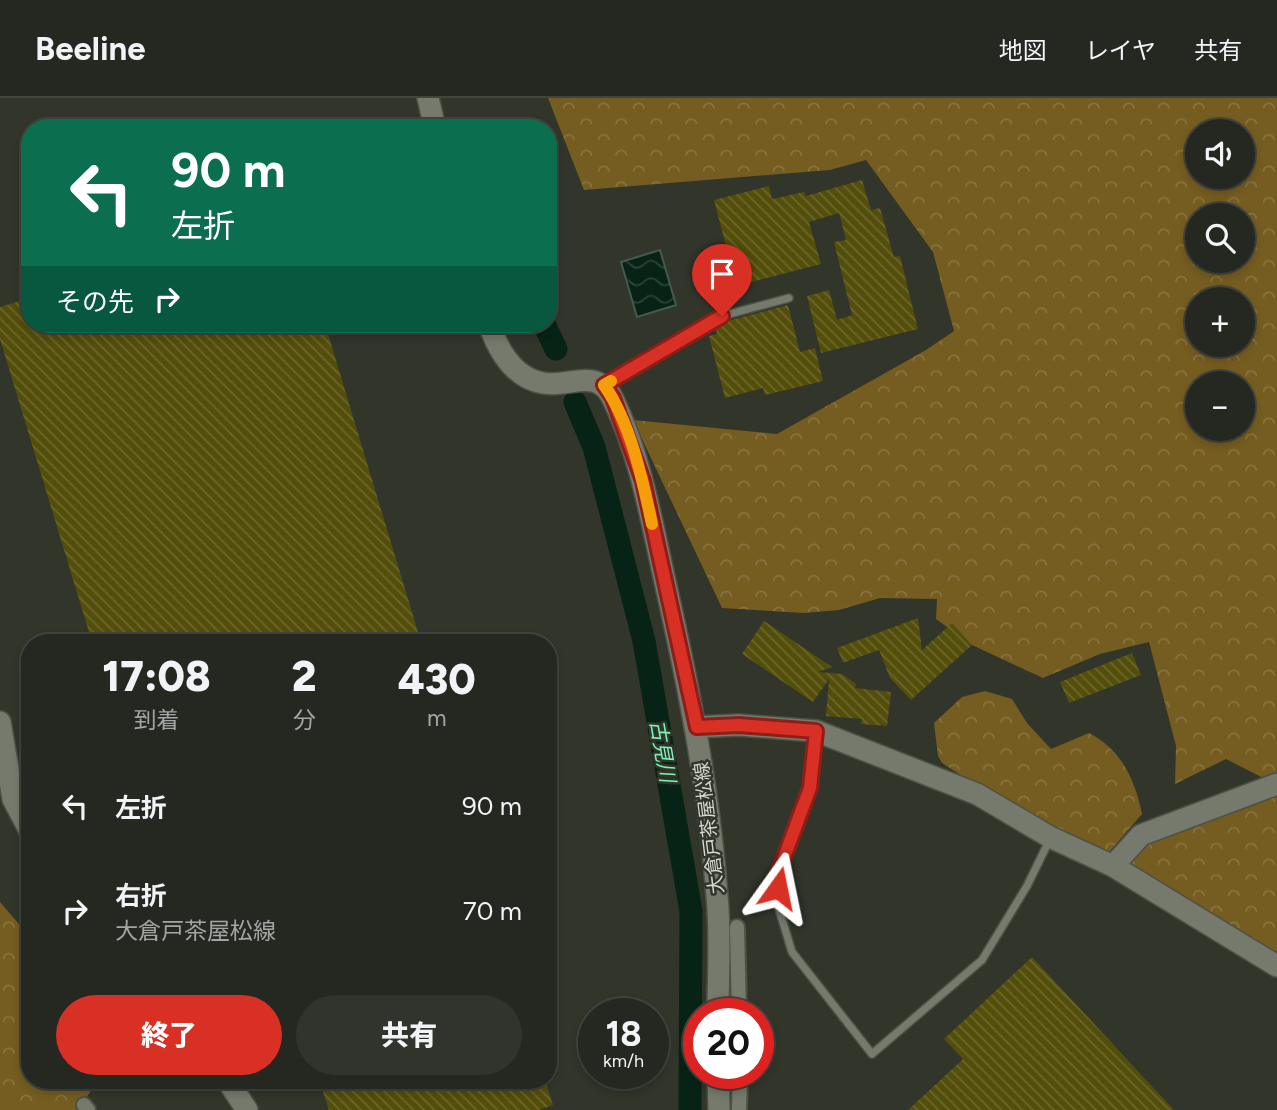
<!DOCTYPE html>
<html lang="ja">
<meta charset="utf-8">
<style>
:root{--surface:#252820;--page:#31342d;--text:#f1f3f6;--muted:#a3a6a5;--line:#42443e;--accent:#d93025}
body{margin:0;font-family:Figtree,"Noto Sans JP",sans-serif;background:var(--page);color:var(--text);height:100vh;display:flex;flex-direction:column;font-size:26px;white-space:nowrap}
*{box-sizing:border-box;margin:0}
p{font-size:23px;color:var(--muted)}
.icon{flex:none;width:38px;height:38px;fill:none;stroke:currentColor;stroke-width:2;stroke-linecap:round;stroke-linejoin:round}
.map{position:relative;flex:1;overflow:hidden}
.side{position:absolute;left:21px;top:536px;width:536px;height:455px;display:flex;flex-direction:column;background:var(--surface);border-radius:28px;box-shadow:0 4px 10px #0003,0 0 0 2px var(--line)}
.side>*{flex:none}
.guide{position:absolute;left:21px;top:21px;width:536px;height:214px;border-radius:28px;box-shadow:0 4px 10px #0003,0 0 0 2px var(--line);background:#0b6e4f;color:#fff;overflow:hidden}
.controls{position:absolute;left:1185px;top:21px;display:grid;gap:14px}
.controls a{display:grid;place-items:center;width:70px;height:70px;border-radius:50%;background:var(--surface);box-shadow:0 4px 10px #0003,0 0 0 2px var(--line);font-size:35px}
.speed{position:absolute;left:578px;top:900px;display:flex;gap:14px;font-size:35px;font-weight:700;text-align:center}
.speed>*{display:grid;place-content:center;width:91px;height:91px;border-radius:50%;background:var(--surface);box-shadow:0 4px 10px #0003,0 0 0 2px var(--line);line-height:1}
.speed small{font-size:18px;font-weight:400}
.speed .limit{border:10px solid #d22;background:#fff;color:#111}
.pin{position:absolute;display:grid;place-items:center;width:60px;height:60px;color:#fff;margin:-72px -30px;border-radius:50% 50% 50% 0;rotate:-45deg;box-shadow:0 0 7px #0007}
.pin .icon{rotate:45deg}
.me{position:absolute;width:77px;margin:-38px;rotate:12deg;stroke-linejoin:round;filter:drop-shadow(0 0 5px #0008)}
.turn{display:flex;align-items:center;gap:24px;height:147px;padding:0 35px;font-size:32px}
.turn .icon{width:91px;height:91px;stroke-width:2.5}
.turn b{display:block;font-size:49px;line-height:60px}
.then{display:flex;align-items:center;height:66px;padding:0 35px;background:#0003;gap:14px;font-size:26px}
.eta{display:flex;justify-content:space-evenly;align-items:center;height:119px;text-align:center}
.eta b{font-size:42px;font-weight:800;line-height:49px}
.action{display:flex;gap:14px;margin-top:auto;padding:14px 35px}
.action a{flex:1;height:80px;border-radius:42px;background:var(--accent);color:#fff;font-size:28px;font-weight:800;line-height:80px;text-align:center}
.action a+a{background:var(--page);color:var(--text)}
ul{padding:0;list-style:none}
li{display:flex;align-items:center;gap:21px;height:105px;padding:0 35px}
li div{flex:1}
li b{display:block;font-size:26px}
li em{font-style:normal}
header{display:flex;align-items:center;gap:42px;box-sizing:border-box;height:98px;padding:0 35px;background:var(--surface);border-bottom:2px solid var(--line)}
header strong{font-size:33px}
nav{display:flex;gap:38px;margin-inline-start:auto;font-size:24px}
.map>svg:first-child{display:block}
.forest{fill:url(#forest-crowns);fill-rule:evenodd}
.water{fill:url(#water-waves);stroke:#45594e;stroke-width:2}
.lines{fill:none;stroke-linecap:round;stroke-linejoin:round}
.river{stroke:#072316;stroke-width:23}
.building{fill:url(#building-back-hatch)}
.lane-casing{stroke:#4e5147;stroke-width:10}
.street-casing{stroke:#4e5147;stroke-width:18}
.secondary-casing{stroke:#4e5147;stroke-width:24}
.lane{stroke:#757a6d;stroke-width:7}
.street{stroke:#757a6d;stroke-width:14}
.secondary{stroke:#757a6d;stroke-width:21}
.route-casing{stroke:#8d1f18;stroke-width:18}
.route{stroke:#d93025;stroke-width:12}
.slow{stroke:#f59e0b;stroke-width:12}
.labels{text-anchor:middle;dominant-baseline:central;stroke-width:5;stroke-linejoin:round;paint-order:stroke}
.street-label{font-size:19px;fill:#d5d8d1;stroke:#31352a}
.water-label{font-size:21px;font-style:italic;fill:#7ef3b9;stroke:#31352a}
</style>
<header>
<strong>Beeline</strong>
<nav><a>地図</a><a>レイヤ</a><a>共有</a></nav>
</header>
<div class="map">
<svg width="1277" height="1012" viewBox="0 0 1277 1012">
<defs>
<pattern id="forest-crowns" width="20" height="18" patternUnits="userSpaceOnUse" patternTransform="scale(1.75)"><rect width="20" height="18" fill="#755c20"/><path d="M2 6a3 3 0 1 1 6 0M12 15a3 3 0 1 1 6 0" fill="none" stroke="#88733f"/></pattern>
<pattern id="water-waves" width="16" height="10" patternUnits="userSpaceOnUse" patternTransform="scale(1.75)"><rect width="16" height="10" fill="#072316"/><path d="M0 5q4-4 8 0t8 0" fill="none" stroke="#2a4237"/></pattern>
<pattern id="building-back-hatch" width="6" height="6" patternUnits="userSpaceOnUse" patternTransform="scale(1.75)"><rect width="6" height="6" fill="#534e0a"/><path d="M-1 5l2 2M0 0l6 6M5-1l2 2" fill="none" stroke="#6b672d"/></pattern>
</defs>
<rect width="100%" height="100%" fill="#31352a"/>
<path class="forest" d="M548 0H1277V687L1226 661 1175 686 1176 648 1149 544 1100 556 1043 580 972 547 936 521 937 501 880 500 839 512 804 515 722 510 633 322 777 336 926 252 954 233 933 154 866 62 830 72 584 92ZM1197 33H1242V79H1197ZM1197 117H1242V163H1197ZM1197 201H1242V247H1197ZM1197 285H1242V331H1197Z
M985 593 1012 601 1027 625 1051 651 1089 635C1122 652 1135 682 1142 716L1099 766 942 665 938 658 934 625 962 599Z
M1277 688V868L1127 776 1141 737Z
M0 804 30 839V982H98L78 1012H0Z"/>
<path class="water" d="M660 152 676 207 637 219 621 164Z"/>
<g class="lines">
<path class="river" d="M544 226 556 251
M575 304 594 349 644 543 691 813 690 1012"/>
</g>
<path class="building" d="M862 82 871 112 880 110 894 159 900 158 918 231 821 255 807 198 829 192 837 222 852 217 834 144 846 142 839 115 809 124 821 166 720 192 708 153 726 148 714 102 769 88 772 101 804 94 806 98Z
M30 200V226H325L421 544H92L0 241V209Z
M788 207 800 254 815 250 823 283 765 297 763 290 725 300 709 238 717 236 715 229 724 224Z
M918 520 922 552 952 525 972 547 911 602 890 580 879 552 843 565 837 550Z
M764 523 832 569 818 574 842 576 856 586 855 590 891 594 887 628 861 626 862 621 826 618 829 581 813 604 742 556Z
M1132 555 1141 577 1069 605 1060 584Z
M1032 859 1174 1012H908L963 961 944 941Z
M319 982H545L553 1007 539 1012H329Z"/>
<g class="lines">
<defs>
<path id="lane" d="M605 287 722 218 789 200
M816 637 810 690 779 773 778 808 792 854 872 956 982 862 1027 788 1050 741"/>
<path id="street" d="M737 829 739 915
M84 1007 88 1012
M739 1012 740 975"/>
<path id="secondary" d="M428 0 435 30
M489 226C498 252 513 280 543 285 570 290 597 268 613 301 640 357 651 420 664 479 688 585 709 690 717 798 721 837 718 877 718 915
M0 624 13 701 30 733
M697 629 739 627 816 633 977 696 1050 739 1113 768 1277 868
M1113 768 1141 737 1277 686
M718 975 719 1012
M227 982 247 1012"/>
</defs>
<use href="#lane" class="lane-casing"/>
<use href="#street" class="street-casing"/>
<use href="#secondary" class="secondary-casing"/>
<use href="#lane" class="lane"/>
<use href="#street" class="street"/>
<use href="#secondary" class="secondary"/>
</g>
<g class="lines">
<defs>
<path id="route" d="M722 218 604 287 613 300 643 383 697 629 739 627 816 633 810 690 779 773 778 790"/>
</defs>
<use href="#route" class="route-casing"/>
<use href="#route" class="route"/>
<path class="slow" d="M611 283 604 287C631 326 642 380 652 426"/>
</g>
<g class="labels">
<g class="street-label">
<text transform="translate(709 730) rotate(-97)">大倉戸茶屋松線</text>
</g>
<g class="water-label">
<text transform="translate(663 653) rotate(80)">古見川</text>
</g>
</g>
</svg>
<div class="controls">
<a><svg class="icon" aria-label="sound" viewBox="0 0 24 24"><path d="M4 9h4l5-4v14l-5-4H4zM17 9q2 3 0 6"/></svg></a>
<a><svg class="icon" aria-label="search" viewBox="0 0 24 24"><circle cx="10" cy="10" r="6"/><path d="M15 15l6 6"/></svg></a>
<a>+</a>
<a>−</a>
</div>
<div class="speed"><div>18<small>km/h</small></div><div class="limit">20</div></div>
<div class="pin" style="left:722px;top:218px;background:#d93025"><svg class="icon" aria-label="arrive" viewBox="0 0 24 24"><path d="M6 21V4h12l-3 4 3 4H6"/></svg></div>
<svg class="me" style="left:778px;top:790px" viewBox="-20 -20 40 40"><path d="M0-17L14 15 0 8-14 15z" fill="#d93025" stroke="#fff" stroke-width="4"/></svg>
<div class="guide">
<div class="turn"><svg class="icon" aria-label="left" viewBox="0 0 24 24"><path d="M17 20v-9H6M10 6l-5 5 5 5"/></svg><div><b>90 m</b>左折</div></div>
<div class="then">その先<svg class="icon" aria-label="right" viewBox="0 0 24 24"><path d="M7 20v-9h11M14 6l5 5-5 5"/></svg></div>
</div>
<section class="side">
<div class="eta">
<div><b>17:08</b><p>到着</p></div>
<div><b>2</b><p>分</p></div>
<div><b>430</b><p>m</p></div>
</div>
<ul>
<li><svg class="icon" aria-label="left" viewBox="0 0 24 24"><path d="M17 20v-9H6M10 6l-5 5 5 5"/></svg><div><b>左折</b></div><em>90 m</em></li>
<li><svg class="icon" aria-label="right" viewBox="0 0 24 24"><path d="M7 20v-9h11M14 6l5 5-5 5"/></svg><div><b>右折</b><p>大倉戸茶屋松線</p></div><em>70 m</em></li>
</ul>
<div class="action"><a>終了</a><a>共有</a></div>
</section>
</div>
